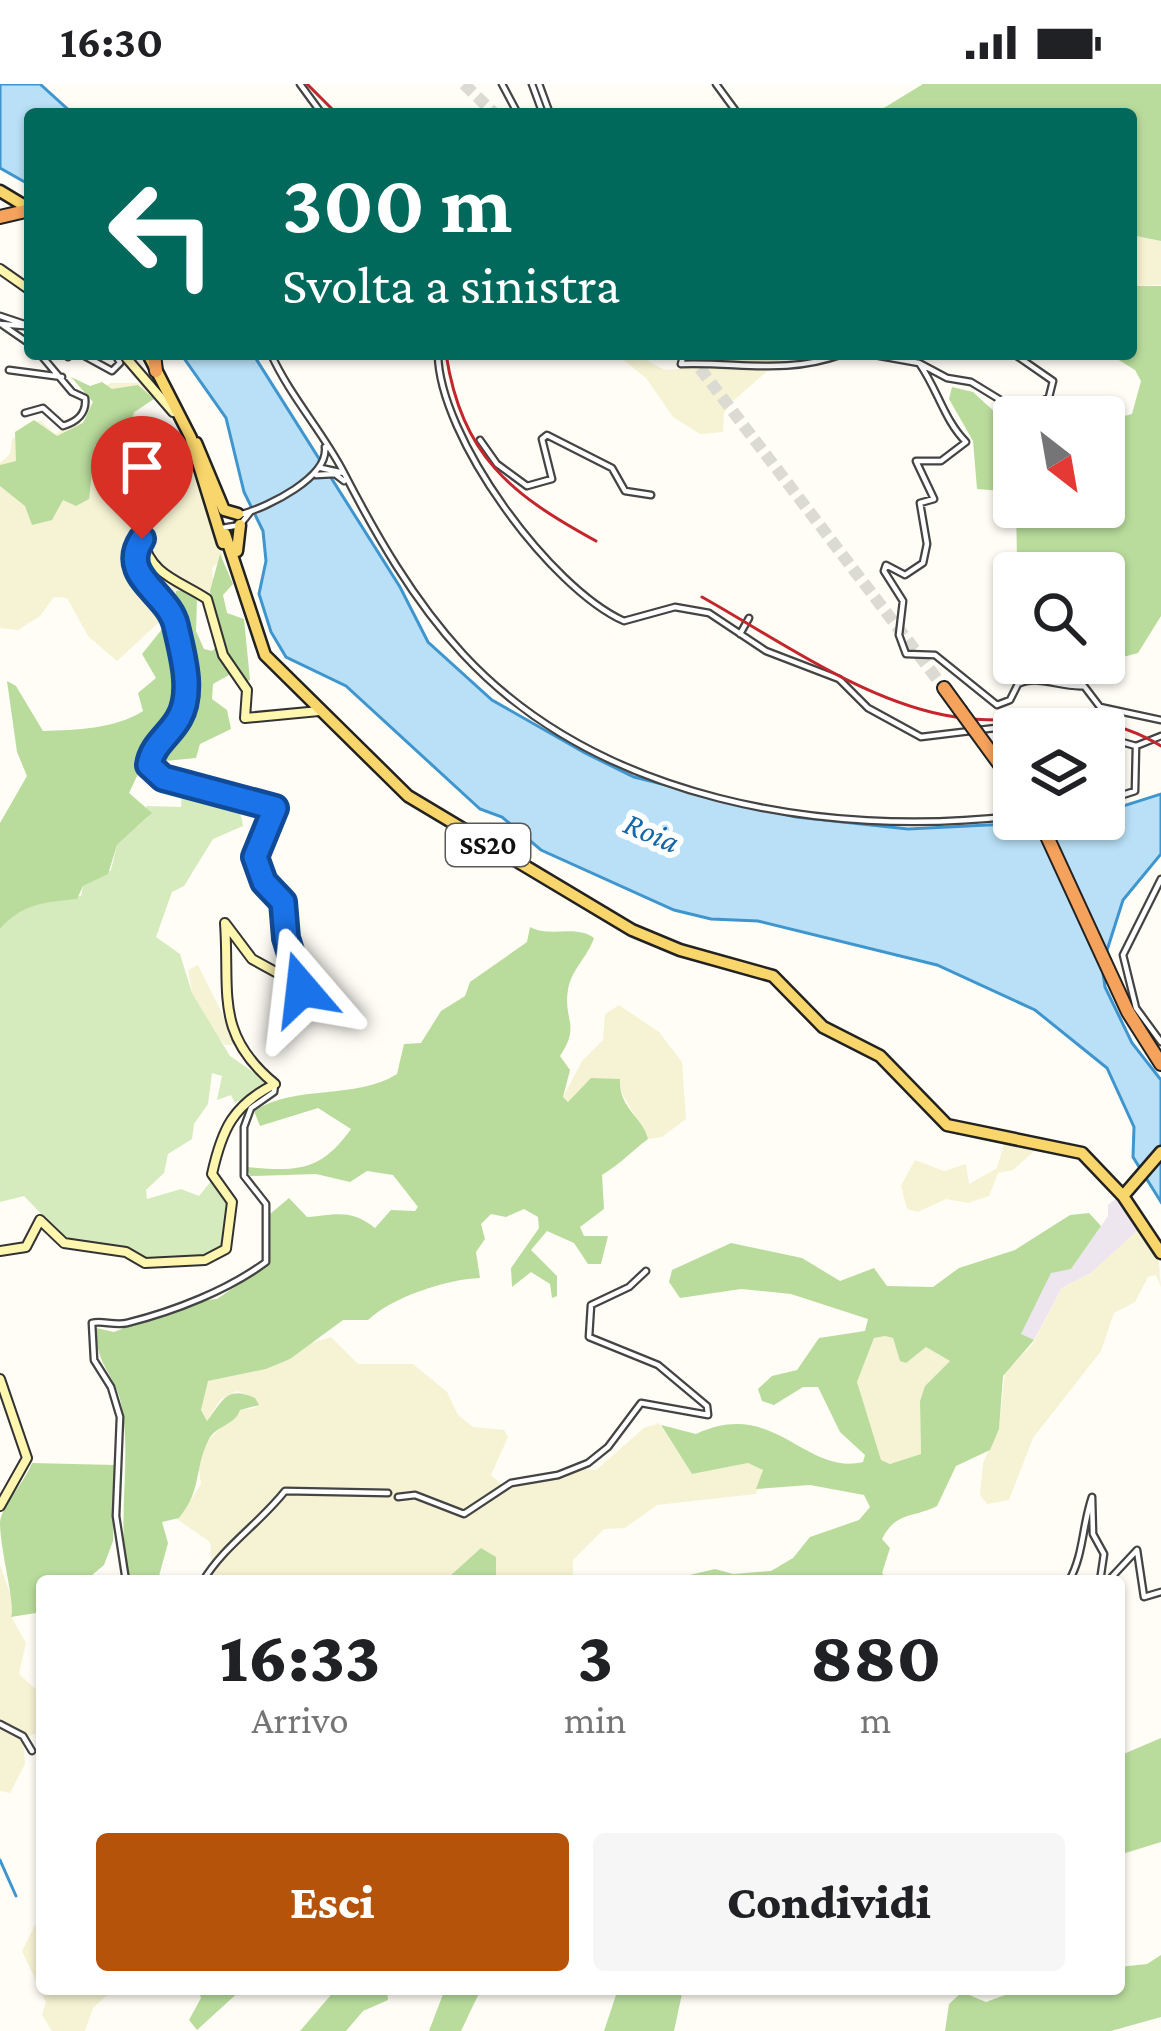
<!DOCTYPE html>
<html lang="it">
<style>
:root{--surface:#fff;--page:#f6f6f6;--text:#202124;--muted:#757577;--accent:#b45309}
body{margin:0;font-family:"Crimson Pro",serif;background:var(--page);color:var(--text);height:100vh;display:flex;flex-direction:column;font-size:45px;white-space:nowrap}
*{box-sizing:border-box;margin:0}
p{font-size:39px;color:var(--muted)}
.icon{flex:none;width:66px;height:66px;fill:none;stroke:currentColor;stroke-width:2;stroke-linecap:round;stroke-linejoin:round}
.map{position:relative;flex:1;overflow:hidden}
.drawer{position:absolute;left:36px;top:1491px;width:1089px;height:420px;display:flex;flex-direction:column;background:var(--surface);border-radius:12px;box-shadow:0 3px 9px #0004}
.drawer>*{flex:none}
.hud{position:absolute;left:24px;top:24px;width:1113px;height:252px;border-radius:12px;box-shadow:0 3px 9px #0004;background:#00695c;color:#fff;overflow:hidden}
.needle{width:78px;rotate:149deg}
.controls{position:absolute;left:993px;top:312px;display:grid;gap:24px}
.controls a{display:grid;place-items:center;width:132px;height:132px;border-radius:12px;background:var(--surface);box-shadow:0 3px 9px #0004;font-size:60px}
.pin{position:absolute;display:grid;place-items:center;width:102px;height:102px;color:#fff;margin:-123px -51px;border-radius:50% 50% 50% 0;rotate:-45deg;box-shadow:0 0 12px #0007}
.pin .icon{rotate:45deg}
.me{position:absolute;width:132px;margin:-66px;rotate:343deg;stroke-linejoin:round;filter:drop-shadow(0 0 9px #0008)}
.turn{display:flex;align-items:center;gap:42px;height:252px;padding:0 60px;font-size:54px}
.turn .icon{width:156px;height:156px;stroke-width:2.5}
.turn b{display:block;font-size:84px;line-height:102px}
.eta{display:flex;justify-content:space-evenly;align-items:center;height:204px;text-align:center}
.eta b{font-size:72px;font-weight:800;line-height:84px}
.cta{display:flex;gap:24px;margin-top:auto;padding:24px 60px}
.cta a{flex:1;height:138px;border-radius:12px;background:var(--accent);color:#fff;font-size:48px;font-weight:800;line-height:138px;text-align:center}
.cta a+a{background:var(--page);color:var(--text)}
.status{display:flex;justify-content:space-between;align-items:center;height:84px;padding:0 60px;background:var(--surface);direction:ltr}
.status svg{height:33px;fill:currentColor}
.map>svg:first-child{display:block}
.industrial{fill:#eee6ef}
.farmland{fill:#f6f3d4}
.green{fill:#d5ebbd}
.forest{fill:#b9dc9c;fill-rule:evenodd}
.water{fill:#b9e0f7;stroke:#3f96cf;stroke-width:3}
.lines{fill:none;stroke-linecap:round;stroke-linejoin:round}
.stream{stroke:#3f96cf;stroke-width:3}
.motorway-tunnel{stroke:#dbdad3;stroke-width:12;stroke-dasharray:12 6;stroke-linecap:butt}
.minor-casing{stroke:#444;stroke-width:9}
.secondary-casing{stroke:#333;stroke-width:12}
.primary-casing{stroke:#222;stroke-width:15}
.motorway-casing{stroke:#222;stroke-width:16}
.minor{stroke:#fff;stroke-width:4.5}
.secondary{stroke:#fff6b0;stroke-width:8}
.primary{stroke:#f9d66b;stroke-width:10}
.motorway{stroke:#f5a25d;stroke-width:12}
.rail{stroke:#c4262e;stroke-width:3}
.motorway-bridge-casing{stroke:#222;stroke-width:16;stroke-linecap:butt}
.motorway-bridge{stroke:#f5a25d;stroke-width:12}
.route-casing{stroke:#114b97;stroke-width:30}
.route{stroke:#1a73e8;stroke-width:21}
.labels{text-anchor:middle;dominant-baseline:central;stroke-width:12;stroke-linejoin:round;paint-order:stroke}
.shield{fill:#fff;stroke:#585858;stroke-width:3}
.shield-label{font-size:27px;font-weight:bold;fill:#111}
.water-label{font-size:33px;font-style:italic;fill:#1768a6;stroke:#fff}
</style>
<div class="status"><b>16:30</b><svg viewBox="0 0 49 12"><path d="M0 12V9h3v3zM5 12V6h3v6zM10 12V3h3v9zM15 12V0h3v12zM26 1h20v11H26zM47 4h2v5h-2z"/></svg></div>
<div class="map">
<svg width="1161" height="1947" viewBox="0 0 1161 1947">
<rect width="100%" height="100%" fill="#fffdf5"/>
<path class="industrial" d="M1118 1113 1142 1143 1091 1189 1062 1204 1034 1256H1027L1021 1250 1051 1188 1071 1185 1108 1132V1121Z"/>
<path class="farmland" d="M1131 151 1161 157V201L1131 202Z
M616 270H635L665 286 679 285 686 270H787L733 317 724 329 723 348 700 350 673 333 646 294Z
M111 299H143L154 314 136 328 132 341 105 354 96 370 97 383 127 402 151 399 160 416 170 412 169 398 192 368 223 474 212 484 215 519 206 520 193 507 117 577 88 552 67 514 54 513 40 532 18 546 0 544V379L10 370 12 355 40 336 55 350 85 337 96 306Z
M198 881 225 935 234 961H225L217 952 192 909 188 886Z
M619 921 659 948 682 978 686 1035 662 1053 648 1055 619 1004 609 998 591 994 579 1012 568 1018 563 1013 582 977 603 956 605 930Z
M1005 1057 1039 1063 1013 1086 998 1089 989 1112 968 1119 946 1115 918 1128 907 1125 901 1102 915 1076 944 1087 966 1080 969 1100 997 1084Z
M1142 1143 1158 1169 1161 1203 1156 1191 1148 1193 1135 1218 1114 1229 1101 1267 1033 1354 1009 1416 987 1420 980 1411 983 1379 999 1344 1005 1288 1032 1261 1062 1204 1091 1189Z
M885 1251 893 1254 900 1277 926 1263 950 1277 925 1302 920 1317 921 1370 890 1380 881 1377 868 1345 857 1298 874 1254Z
M331 1253 358 1280H413L447 1308 458 1331 473 1343 504 1346 508 1353 491 1391 502 1401 513 1403 574 1384 596 1386 644 1344 659 1339 692 1390 748 1379 763 1385 756 1410 657 1421 625 1444 604 1445 573 1476V1497H496V1473L466 1477 452 1497H207L212 1484 210 1458 174 1433 179 1434 201 1400 198 1379 208 1356 240 1326 255 1324V1314L237 1307 220 1316 207 1337 201 1326 207 1297 266 1285 290 1275 304 1261Z
M0 1481 15 1523 12 1534 26 1559 19 1590 42 1611V1656L38 1649 23 1654 25 1680 10 1709 0 1707Z
M42 1827V1905H114L93 1924 85 1947H52L42 1931 46 1918 22 1867Z"/>
<path class="green" d="M182 706C207 713 241 709 243 742L213 755 184 802 172 808 156 853 180 870 192 909 230 972 269 999 235 1019 231 1011 217 1016 222 992 212 989 208 1020 194 1040 192 1055 168 1070 164 1089 146 1106 147 1115 181 1105 199 1112 212 1096 230 1117 226 1161 206 1173 147 1176 127 1164 68 1158 24 1112 0 1118V845C22 820 47 816 81 812L83 802 111 786 117 761 148 733 146 722 181 723Z"/>
<path class="forest" d="M923 0H1161V157L1131 151V30H874Z
M1131 202H1161V532L1138 569 1104 578V489H1025L1017 472 1016 423H1104L1109 379 1104 345 1110 336 1132 330 1141 297 1135 286 1109 270H1131Z
M71 293 90 302 102 298 112 305 138 301 154 315 134 328 128 346 95 362 89 415 76 422 63 416 52 436 32 441 25 422 0 402V381L16 377 15 348 34 336 57 352 83 339 93 318Z
M952 303 973 308 998 331 1002 367 1014 377V418L1001 407 977 405 973 357 949 315Z
M220 470 233 500 223 511 227 529 244 535 250 596 245 598 236 587 213 600 212 615 227 626 231 645 200 660 196 674 155 678 151 690H138L129 709 152 729 117 761 108 790 83 802 77 815C44 818 22 820 0 845V739L27 692 17 668 7 597 16 602 43 647C75 646 115 645 143 627L138 609 156 594 142 570 175 529 176 507 185 506 197 514 196 547 204 565 212 567 219 560 210 507Z
M530 843C550 854 575 840 594 854 587 874 571 886 568 906 563 936 581 941 560 972L570 986 563 1013 568 1018 591 994 620 995C618 1024 644 1034 648 1055 632 1067 619 1081 602 1091L604 1125 580 1143 584 1152H608L601 1180H588L574 1159 547 1147 531 1166 557 1192V1212L552 1214 550 1200 531 1188 512 1203 511 1184 539 1144 538 1133 524 1125 506 1133 491 1130 481 1140 485 1155 476 1168 480 1194C446 1195 391 1214 368 1236H343L290 1275 266 1285 208 1297 201 1326 207 1337C223 1317 226 1301 255 1314L259 1321 240 1326C235 1342 215 1341 208 1357 194 1386 202 1406 179 1434L162 1438 168 1459 159 1492 130 1497C115 1439 132 1382 122 1324 117 1291 95 1283 96 1244L114 1248 195 1217 217 1215 267 1181 270 1130 289 1114 307 1133C335 1131 350 1124 375 1144L391 1126 415 1127 418 1123 393 1091 367 1087 350 1098 316 1090 250 1092 247 1083C298 1088 321 1087 351 1045L318 1024 260 1042 254 1027C295 1000 356 1016 397 990L404 960 421 959 441 927 465 912 470 898 527 858Z
M1089 1129 1101 1142 1071 1185 1051 1189 1021 1250 1034 1256 1003 1292 999 1345 990 1366 956 1382 937 1422C914 1434 896 1427 882 1455L890 1464 882 1489 889 1497H664L715 1485 733 1490 771 1487 793 1474 810 1453 859 1436 870 1423 864 1411 810 1401 756 1405 763 1386 748 1379 692 1390 661 1341 696 1350C774 1313 805 1392 863 1378L865 1371 840 1348 818 1303H803L774 1321 762 1317 758 1305 772 1292 797 1286 819 1254 865 1247 868 1235 791 1210 741 1205 680 1214 669 1198 672 1186 731 1159 802 1174 840 1197 874 1184 887 1202 933 1203 959 1184 1015 1166 1070 1131ZM885 1252 893 1254 900 1277 906 1279 926 1263 950 1277 925 1302 920 1317 921 1370 890 1380 881 1376 857 1298 874 1254Z
M32 1379 115 1381 113 1457 104 1481 85 1497H42V1528L11 1533C16 1521 0 1467 0 1438 2 1421 25 1398 32 1379Z
M481 1464 496 1473V1497H452L450 1492Z
M1161 1654V1758L1119 1771V1672Z
M1161 1871V1933L1111 1947H945L949 1920 962 1908 986 1918 1019 1906 1119 1905V1883L1147 1880Z
M198 1905H242L197 1946 189 1936 201 1914Z
M336 1905H387L388 1916 363 1927 346 1947H300Z
M445 1905H481L461 1947H429Z
M618 1905H683L674 1947H604Z"/>
<path class="water" d="M0 0H40L73 30H30V101L0 84Z
M181 270H253L400 503 428 558 492 616 585 669 634 693 796 733 908 745 1104 735V728L1161 710V770L1123 816 1102 882 1105 903 1132 959 1161 996V1118L1133 1073 1134 1043 1107 984 1035 926 937 881 758 837 711 835 674 826 541 766 502 733 480 725 346 602 286 573 271 548 259 510 266 477 263 447 244 408 226 334Z"/>
<g class="lines">
<path class="stream" d="M0 1776 16 1812"/>
<path class="motorway-tunnel" d="M464 0 495 30
M689 270 944 604"/>
<defs>
<path id="minor" d="M300 0 322 30
M502 0 518 30
M532 0 543 30
M539 0 550 30
M716 0 738 30
M0 232 30 242
M0 240 24 242
M1 240 30 260
M65 270 68 273
M81 270 112 287 120 279 115 270
M271 270C290 312 322 347 343 387 376 451 413 516 463 570 598 716 825 754 1014 732
M438 270C439 353 550 504 624 537L675 523 709 529 766 567 839 595 868 624 921 653 1028 640 1063 645
M684 270 681 280C742 278 784 291 843 270
M869 270 919 279 947 294 971 298 1007 320 1033 324 1049 313 1053 297 1014 270
M919 279C938 306 944 336 966 358L941 377H916L934 415 920 419 927 460 923 479 905 491 886 481 884 487 903 517 899 551 906 570 935 571 997 621 1010 616 1018 600C1040 590 1060 604 1084 602L1100 623 1161 636
M9 286 62 293
M25 329 43 324 63 342C77 338 87 329 85 314L72 308 40 270
M480 356 497 380 527 402 552 395 542 355 547 351 612 384 625 407 651 411
M321 384 344 389
M316 391 335 390 344 397
M242 430C268 423 329 393 325 363
M222 444 240 441 251 427
M740 550 749 534
M1104 653 1136 662
M1136 662 1161 652
M1104 717 1135 707 1136 662
M1161 795 1123 871 1136 924 1161 958
M398 1413 415 1411 464 1430 511 1399 558 1391 588 1379 608 1363 641 1319 708 1331 707 1322 658 1281 589 1253 591 1221 629 1203 646 1187
M126 1497 116 1432 120 1333 111 1303 94 1276 92 1239C102 1236 114 1242 127 1239 175 1227 228 1206 266 1178V1120L244 1092V1043L251 1024 274 1008 275 1001
M203 1497C224 1462 260 1439 285 1407L388 1409
M1069 1497C1084 1470 1082 1442 1092 1413L1093 1450 1104 1470 1100 1497
M1108 1497 1137 1466 1144 1513 1161 1508
M0 1640 23 1652 32 1667"/>
<path id="secondary" d="M0 185 30 206
M123 270 173 328
M0 1167 26 1163 40 1136 64 1159 126 1168 145 1179 205 1176 226 1165 232 1118 212 1090C222 1045 233 1021 275 1000 214 950 230 909 225 839L252 875 303 903 286 854 283 818 264 798 255 773 275 724 163 694 149 681 152 666 181 631 186 587 173 529 140 495 138 457 143 456C150 491 180 497 207 515L223 571 247 606 245 634 319 627
M0 1295 27 1374 0 1422"/>
<path id="primary" d="M0 107 30 125
M148 270 191 354
M190 352 223 459
M196 359 224 426 238 430
M225 450 265 571 408 712 632 846 680 866 773 892 823 943 880 972 947 1041 1082 1069 1123 1112 1161 1169
M237 467 240 441
M1123 1112 1161 1068"/>
<path id="motorway" d="M0 133 30 126
M154 270 156 287
M944 604 960 626
M1039 735 1128 928 1161 980"/>
</defs>
<use href="#minor" class="minor-casing"/>
<use href="#secondary" class="secondary-casing"/>
<use href="#primary" class="primary-casing"/>
<use href="#motorway" class="motorway-casing"/>
<use href="#minor" class="minor"/>
<use href="#secondary" class="secondary"/>
<use href="#primary" class="primary"/>
<use href="#motorway" class="motorway"/>
<path class="rail" d="M307 0 337 30
M446 270C462 372 510 410 596 457
M702 513C777 555 859 614 944 631 1023 647 1084 615 1161 662"/>
<defs>
<path id="motorway-bridge" d="M960 626 1014 700"/>
</defs>
<use href="#motorway-bridge" class="motorway-bridge-casing"/>
<use href="#motorway-bridge" class="motorway-bridge"/>
</g>
<g class="lines">
<defs>
<path id="route" d="M142 455C117 492 169 509 176 542 182 569 194 608 179 634 169 652 152 661 149 681L163 694 275 724 255 773 264 798 283 818 286 854 302 905"/>
</defs>
<use href="#route" class="route-casing"/>
<use href="#route" class="route"/>
</g>
<g class="labels">
<rect class="shield" x="446" y="740" width="84" height="42" rx="9"/>
<g class="shield-label">
<text x="488" y="761">SS20</text>
</g>
<g class="water-label">
<text transform="translate(652 748) rotate(23)">Roia</text>
</g>
</g>
</svg>
<div class="controls">
<a><svg class="needle" viewBox="-14 -14 28 28"><path d="M0-13l5 13h-10z" fill="#e53935"/><path d="M0 13l5-13h-10z" fill="#757577"/></svg></a>
<a><svg class="icon" aria-label="search" viewBox="0 0 24 24"><circle cx="10" cy="10" r="6"/><path d="M15 15l6 6"/></svg></a>
<a><svg class="icon" aria-label="layers" viewBox="0 0 24 24"><path d="M12 4l9 5-9 5-9-5zM3 14l9 5 9-5"/></svg></a>
</div>
<div class="pin" style="left:142px;top:455px;background:#d93025"><svg class="icon" aria-label="arrive" viewBox="0 0 24 24"><path d="M6 21V4h12l-3 4 3 4H6"/></svg></div>
<svg class="me" style="left:302px;top:905px" viewBox="-20 -20 40 40"><path d="M0-17L14 15 0 8-14 15z" fill="#1a73e8" stroke="#fff" stroke-width="4"/></svg>
<div class="hud">
<div class="turn"><svg class="icon" aria-label="left" viewBox="0 0 24 24"><path d="M17 20v-9H6M10 6l-5 5 5 5"/></svg><div><b>300 m</b>Svolta a sinistra</div></div>
</div>
<section class="drawer">
<div class="eta">
<div><b>16:33</b><p>Arrivo</p></div>
<div><b>3</b><p>min</p></div>
<div><b>880</b><p>m</p></div>
</div>
<div class="cta"><a>Esci</a><a>Condividi</a></div>
</section>
</div>
